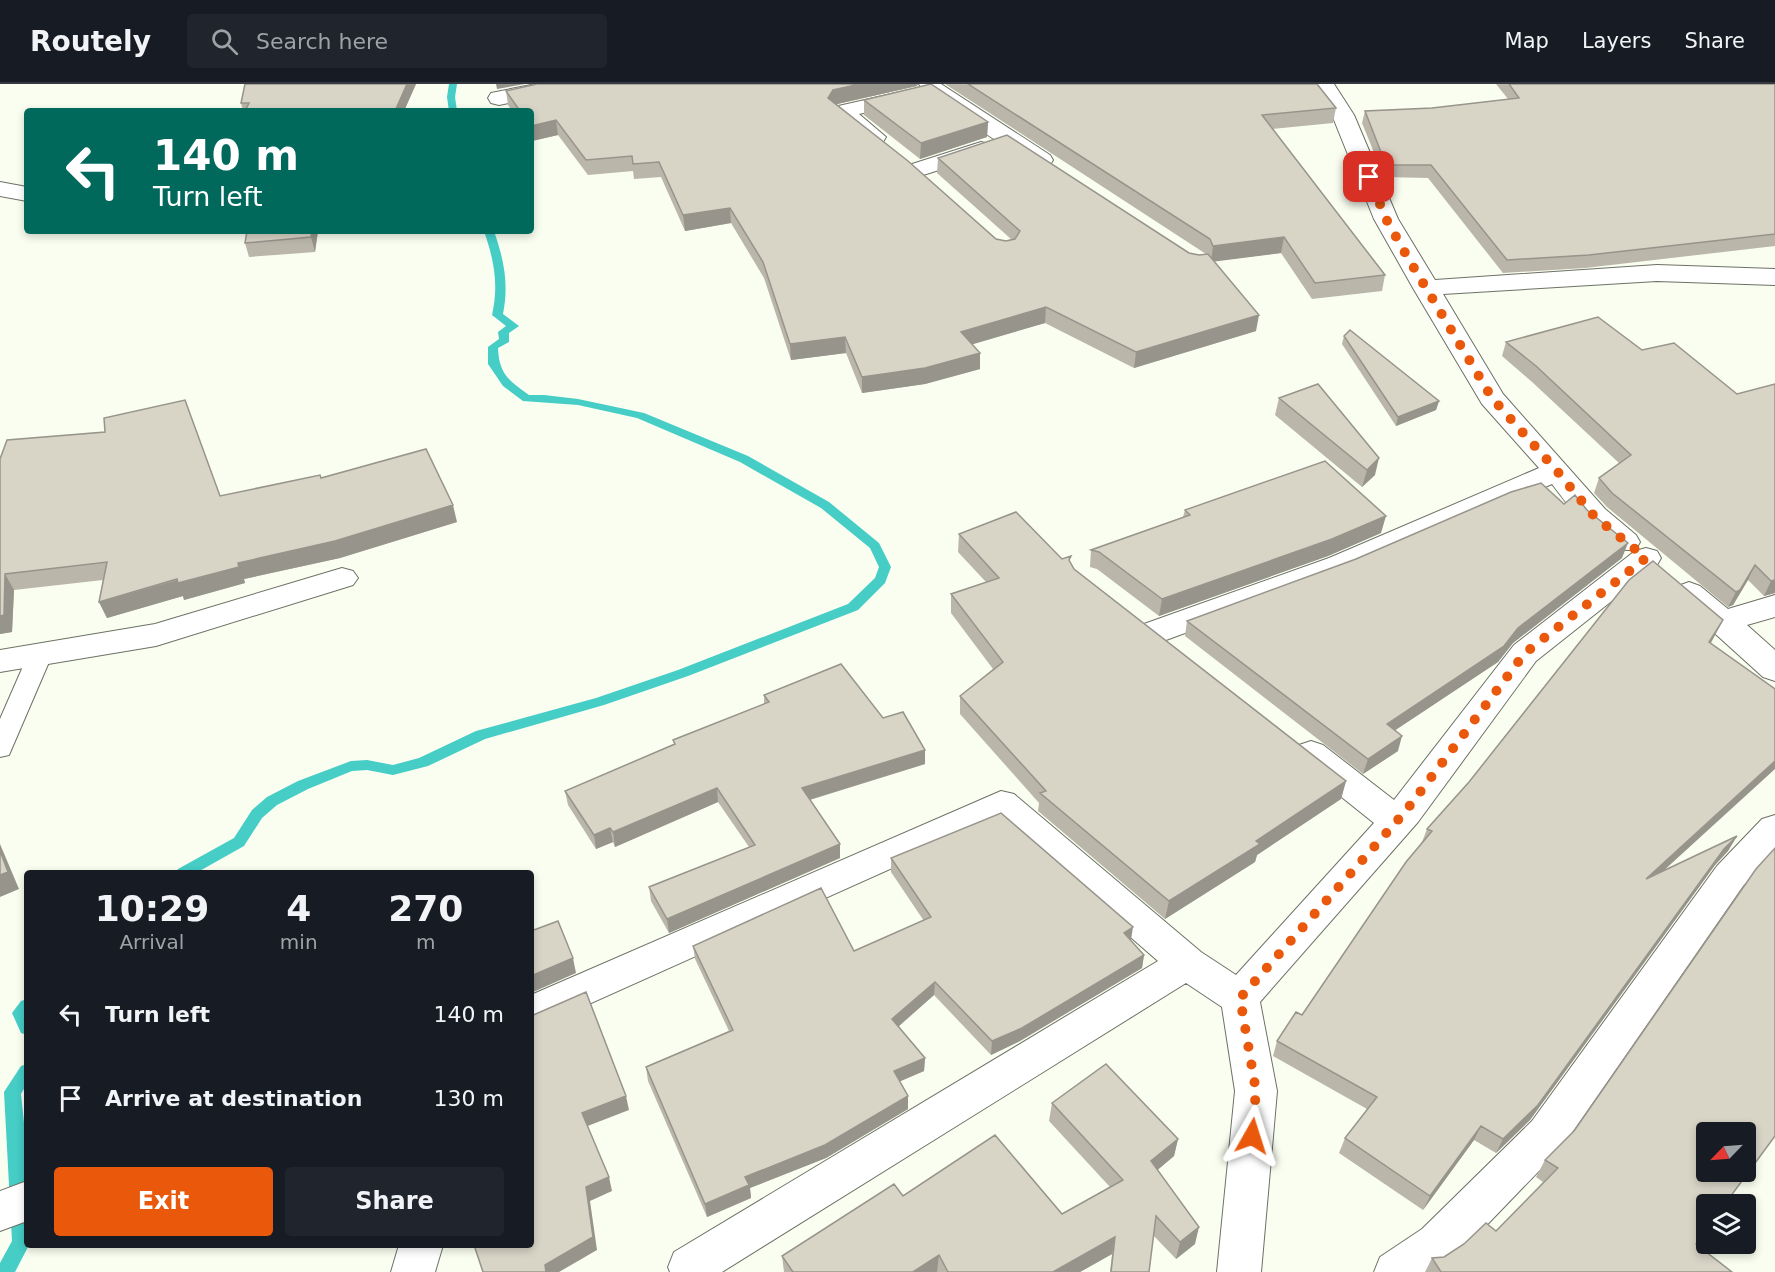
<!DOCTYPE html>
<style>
:root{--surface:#171b24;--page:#20242c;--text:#f1f3f6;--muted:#9ea1a6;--line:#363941;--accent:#ea580c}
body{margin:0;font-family:"DejaVu Sans",sans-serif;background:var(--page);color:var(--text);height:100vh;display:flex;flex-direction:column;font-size:22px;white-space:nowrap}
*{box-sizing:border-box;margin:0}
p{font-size:20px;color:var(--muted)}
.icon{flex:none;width:33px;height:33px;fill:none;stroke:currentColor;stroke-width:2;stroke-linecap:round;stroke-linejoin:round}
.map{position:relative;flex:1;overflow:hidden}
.side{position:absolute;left:24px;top:786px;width:510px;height:378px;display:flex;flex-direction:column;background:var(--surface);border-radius:6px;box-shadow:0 3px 9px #0003}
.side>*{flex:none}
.hud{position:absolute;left:24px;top:24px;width:510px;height:126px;border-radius:6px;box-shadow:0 3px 9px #0003;background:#00695c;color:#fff;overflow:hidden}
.needle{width:39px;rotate:245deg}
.controls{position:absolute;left:1696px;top:1038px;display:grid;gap:12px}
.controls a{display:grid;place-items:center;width:60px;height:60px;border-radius:6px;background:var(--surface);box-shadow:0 3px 9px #0003;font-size:30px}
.pin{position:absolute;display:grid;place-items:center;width:51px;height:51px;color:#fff;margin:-26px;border-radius:12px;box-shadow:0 3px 9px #0006}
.me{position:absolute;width:66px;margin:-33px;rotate:6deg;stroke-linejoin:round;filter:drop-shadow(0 0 4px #0008)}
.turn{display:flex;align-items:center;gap:21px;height:126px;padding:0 30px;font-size:27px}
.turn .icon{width:78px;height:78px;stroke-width:2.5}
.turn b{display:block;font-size:42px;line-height:51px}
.eta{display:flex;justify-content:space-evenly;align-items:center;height:102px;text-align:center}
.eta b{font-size:36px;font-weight:600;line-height:42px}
.primary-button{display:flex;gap:12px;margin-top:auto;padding:12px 30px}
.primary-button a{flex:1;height:69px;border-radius:6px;background:var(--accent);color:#fff;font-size:24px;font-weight:600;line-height:69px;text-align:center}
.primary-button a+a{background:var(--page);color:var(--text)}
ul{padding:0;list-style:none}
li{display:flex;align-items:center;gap:18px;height:84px;padding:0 30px}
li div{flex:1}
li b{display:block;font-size:22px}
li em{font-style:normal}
header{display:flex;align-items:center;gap:36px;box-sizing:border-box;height:84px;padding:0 30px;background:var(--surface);border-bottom:2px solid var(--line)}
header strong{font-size:28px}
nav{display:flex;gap:33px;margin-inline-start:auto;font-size:21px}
.search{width:420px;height:54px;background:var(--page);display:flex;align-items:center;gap:15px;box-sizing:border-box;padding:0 21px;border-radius:6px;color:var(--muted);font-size:22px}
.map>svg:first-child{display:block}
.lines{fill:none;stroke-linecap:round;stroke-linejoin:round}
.stream{fill:#45cdc6;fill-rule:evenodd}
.service-casing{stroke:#6c7165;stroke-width:2}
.minor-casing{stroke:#6c7165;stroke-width:2}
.service{fill:#fff;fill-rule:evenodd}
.minor{fill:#fff;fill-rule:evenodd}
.wall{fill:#bab6aa}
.shaded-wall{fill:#97948b}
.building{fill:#d8d4c6;stroke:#97948b;stroke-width:1.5;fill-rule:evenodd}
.route{stroke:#ea580c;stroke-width:10;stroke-dasharray:0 18}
</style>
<header>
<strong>Routely</strong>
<div class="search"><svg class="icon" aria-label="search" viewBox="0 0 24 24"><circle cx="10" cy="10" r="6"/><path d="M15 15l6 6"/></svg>Search here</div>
<nav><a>Map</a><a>Layers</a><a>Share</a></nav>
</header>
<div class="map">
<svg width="1775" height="1188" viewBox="0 0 1775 1188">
<rect width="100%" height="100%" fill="#f9fef0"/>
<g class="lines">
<path class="stream" d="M449 0H457L455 13 457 27H449L447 13Z
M484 147H494C504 176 509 200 503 230L519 242 509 249V258L498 264C499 291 510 297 529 311H544L578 315 644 329 748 372 829 418 879 459 891 483 885 499 858 526 688 592 604 621 485 655 428 682 393 691 367 686 352 687 308 705 277 721 262 734 244 762 196 789H175L178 785 234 754 252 726 267 713 298 697 351 677 367 676 393 681 419 674 476 647 596 614 678 586 848 520 875 494 879 483 870 464 821 424 740 378 637 334 578 321 523 317 503 302 488 280V263L499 255 498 248 506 242 492 231C499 201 494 176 484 147Z
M27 915V951L21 949 12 929 21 917Z
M27 980V1000L21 1010 25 1048 29 1161 15 1188H0V1179L12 1157 4 1008 21 982Z"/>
<defs>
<path id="service" d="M40 563 48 565 52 571 12 664 9 671 0 673V635L28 571 32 565Z"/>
<path id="minor" d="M536 0H578L575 5 499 21 491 19 488 14 491 9Z
M919 0H941L1050 71 1053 76 1050 81 1042 83 1034 81 926 11Z
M1312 0H1334L1354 31 1398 135 1435 196 1657 181 1775 185V201L1657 197 1443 210 1503 310 1605 425 1636 451 1640 458 1636 465C1604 474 1570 423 1552 400L1351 488 1166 556 1155 559 1144 556 1139 548 1144 540 1329 474 1539 384 1482 320 1413 204 1374 135 1332 31Z
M909 6 917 7 920 12 917 17 859 30 886 53 883 58C866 62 841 42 831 28L834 23Z
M981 58 989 60 992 65 989 70 917 93 909 91 905 86 909 81Z
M0 98 27 103V117L0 112Z
M1646 464 1657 467 1661 474 1657 481 1536 577 1418 738 1260 918 1277 1007 1261 1188H1217L1235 1007 1222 923 1186 899 722 1188H670L668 1183 674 1168 1158 877 997 737 531 946V911L1001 707 1014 710 1201 868 1236 891 1374 739 1299 679 1294 670 1299 661 1311 657 1323 661 1394 716 1514 561 1635 467Z
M342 484 353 487 358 494 353 501 156 562 0 588V566L155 540Z
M1689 498 1700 502 1728 525 1775 511V533L1747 541 1775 566V597L1763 593 1678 516 1673 509 1678 502Z
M1775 731V768L1743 802 1562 1063 1454 1175 1434 1188H1374L1380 1173 1422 1145 1532 1037 1717 782 1762 735Z
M27 1097V1137L0 1147V1107Z
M399 1161H443L435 1188H391Z"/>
</defs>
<use href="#service" class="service-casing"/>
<use href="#minor" class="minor-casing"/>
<use href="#service" class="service"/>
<use href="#minor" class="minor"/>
</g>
<path class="wall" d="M245 0H416L404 27H243L241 19Z
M945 0H1317L1336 24 1333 39 1272 45 1385 191 1382 207 1312 215 1281 169 1214 177 1256 247 1134 284 1045 239 972 260 980 285 925 300 862 309 846 269 791 276 764 194 731 139 685 147 661 93 634 95 633 87 588 91 558 51 532 57 531 55V27H512L508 21 506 7 917 2 837 20 996 155 1006 157 1011 155 937 89 938 74 1189 169 1199 171 1206 170Z
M1496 0H1775V162L1585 184 1503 189 1428 94 1384 93 1362 39 1365 27 1432 24 1508 15Z
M864 16 988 38 987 53 920 75 864 31Z
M318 147 315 168 249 173 245 159Z
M1344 252 1439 317 1436 326 1396 342 1342 260Z
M1506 258 1642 266 1737 310 1775 300V509L1764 512 1748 496 1733 521 1728 523 1607 423 1594 409 1599 394 1619 379 1531 297 1502 272Z
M1279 314 1375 391 1362 403 1275 331Z
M0 375 220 412 321 394 457 438 340 474 244 495 245 499 184 516 183 512 107 534 99 518 103 496 14 506 12 548 0 550Z
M1185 426 1381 449 1328 472 1159 532 1097 485 1090 483 1091 466 1183 433Z
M959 450 1070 478 1074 485 1346 697 1341 715 1257 771 1255 778 1165 835 1038 727 1039 719 960 630V612L993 585 951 529V510L986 498 958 468Z
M1622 474 1513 559 1498 578 1395 646 1398 667 1363 690 1185 552 1187 537Z
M1723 536 1711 559 1665 786 1737 752 1728 767 1715 781 1530 1036 1496 1069 1474 1056 1423 1126 1339 1069 1345 1054 1367 1025 1273 972 1277 957 1302 931 1422 758 1427 745Z
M764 611 883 634 925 666V680L810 716 840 774 669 849 651 817 649 803 749 763 718 718 615 763 613 758 596 765 568 721 565 707 674 661 673 656 764 620Z
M891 774 1131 856 1144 871 1142 884 1020 957 991 971 934 911 898 943 925 974 924 987 900 997 908 1012V1025L826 1074 750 1104 751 1114 707 1133 648 997 646 983 729 947 695 875 693 862 854 867 924 837 891 788Z
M1052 1019 1178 1055 1174 1072 1157 1086 1195 1160 1176 1175 1153 1151 1149 1188H1110L1112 1170 1080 1188H784L782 1172 903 1112 1062 1130 1110 1103 1049 1037Z
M1545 1076 1696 1160 1732 1188H1425L1432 1174 1444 1173 1496 1147 1543 1098 1536 1093Z"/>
<path class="shaded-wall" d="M407 0H416L404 27H395Z
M496 0H525L497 5Z
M860 0H918L917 2 833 21 828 14 833 6Z
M556 36 558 51 532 57 531 42Z
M988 38 987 53 920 75 921 59Z
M730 124 731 139 685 147 683 131Z
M312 147H318L315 168 311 153Z
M1284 153 1281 169 1211 178 1213 162Z
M1046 223 1045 239 960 264 961 248Z
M1259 231 1256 247 1134 284 1136 268Z
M845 253 846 269 791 276 790 260Z
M980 269V285L925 300 862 309V293Z
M1439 317 1436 326 1396 342 1398 333Z
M1379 374 1375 391 1362 403 1367 386Z
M453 421 457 438 340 474 244 495 245 499 184 516 183 512 107 534 99 518 238 479Z
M1386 432 1381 449 1328 472 1159 532 1162 515Z
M1628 459 1622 474 1513 559 1498 578 1382 655 1387 640 1518 544Z
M1755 481 1748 496 1733 521 1728 523 1736 508Z
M5 490 14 506 12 548 0 550V532Z
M1775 496V509L1764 512 1771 497Z
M1723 536 1715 551 1702 574 1709 558Z
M1402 652 1398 667 1363 690 1368 675Z
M925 666V680L802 718V704Z
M1775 677V685L1638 810 1646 795Z
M1346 697 1341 715 1257 771 1255 778 1165 835 1169 817 1256 757Z
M717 704 718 718 615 763 613 748Z
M610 744 613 758 596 765 594 751Z
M1737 752 1728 767 1715 781 1530 1036 1496 1069 1503 1055 1724 765Z
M0 760 19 805 0 813Z
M840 760V774L669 849 667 835Z
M1133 843 1131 856 1124 849Z
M1144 871 1142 884 1020 957 991 971 992 957Z
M573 874 576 889 531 909V892Z
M935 898 934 911 892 948V935Z
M925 974 924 987 894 1000V987Z
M626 1012 629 1026 585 1043 582 1029Z
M908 1012V1025L826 1074 750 1104 751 1114 707 1133 705 1120 745 1093Z
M1481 1042 1474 1056 1423 1126 1430 1112Z
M1178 1055 1174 1072 1147 1095 1151 1077Z
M609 1093 612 1107 590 1117 597 1166 559 1188H546L545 1181 586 1103Z
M1199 1143 1195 1160 1176 1175 1180 1158Z
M1115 1153 1112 1170 1080 1188H1053Z
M939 1171 937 1188H913Z"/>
<path class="building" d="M245 0H407L395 27H245L249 19H241Z
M537 0H860L833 6 828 14 908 77 996 155 1006 157 1015 155 1020 147 938 74 1007 51 1189 169 1199 171 1208 170 1259 231 1136 268 1046 223 961 248 980 269 925 284 862 293 845 253 790 260 763 178 730 124 683 131 659 78 633 80 632 72 586 76 556 36 531 42V27H520L506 7Z
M931 0 988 38 921 59 864 16Z
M968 0H1317L1336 24 1262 31 1385 191 1315 199 1284 153 1213 162 1210 155Z
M1509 0H1775V150L1589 171 1507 176 1431 81H1386L1365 27 1432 24 1519 14Z
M247 147H312L311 153 245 159Z
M1598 233 1642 266 1674 259 1737 310 1775 300V496L1771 497 1755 481 1740 506 1736 508 1612 409 1599 394 1631 371 1536 282 1506 258Z
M1350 246 1439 317 1398 333 1344 252Z
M1318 300 1379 374 1367 386 1279 314Z
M185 316 220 412 320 391 321 394 426 365 453 421 335 457 238 479 239 483 178 499 177 495 99 518 107 478 5 490 4 531 0 532V375L7 356 105 348 104 334Z
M1325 377 1386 432 1332 455 1162 515 1099 468 1091 466 1190 431 1185 426Z
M1541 399 1564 420 1575 411 1587 426 1628 459 1518 544 1504 562 1387 640 1402 652 1368 675 1187 537 1356 475 1511 408Z
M1016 428 1062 475 1071 472 1069 476 1074 485 1346 697 1256 757 1260 760 1169 817 1040 709 1046 707 960 612 1003 578 951 510 999 494 959 450Z
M1653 477 1723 536 1709 558 1775 605V677L1646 795 1737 752 1724 765 1538 1021 1503 1055 1481 1042 1430 1112 1345 1054 1377 1013 1277 957 1296 928 1302 931 1406 778 1432 747 1427 745 1469 698 1629 496Z
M841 580 883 634 903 628 925 666 802 704 840 760 667 835 649 803 755 761 717 704 613 748 610 744 594 751 565 707 675 660 673 656 769 618 764 611Z
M1001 729 1133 843 1124 849 1144 871 1022 944 992 957 935 898 892 935 925 974 894 987 908 1012 825 1061 745 1093 749 1101 705 1120 646 983 733 946 693 862 821 804 854 867 931 833 891 774Z
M1775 764V1052L1725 1120H1707V1145L1696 1160 1732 1188H1441L1432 1174 1444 1173 1464 1160 1486 1139 1496 1147 1558 1084 1545 1076 1574 1047 1756 785ZM1707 1048H1746V1088H1707Z
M0 767 8 788 0 791Z
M558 837 573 874 531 892V847Z
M586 908 626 1012 582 1029 609 1093 586 1103 593 1153 545 1181 546 1188H483L474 1161H531V932Z
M1106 980 1178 1055 1151 1077 1199 1143 1180 1158 1156 1132 1149 1188H1111L1115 1153 1053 1188H948L939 1171 913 1188H793L782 1172 894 1100 903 1112 995 1051 1062 1130 1123 1096 1052 1019Z"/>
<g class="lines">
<path class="route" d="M1252 1052 1256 1007 1240 914 1405 728 1525 569 1646 474 1594 432 1557 387 1492 314 1408 174 1386 135 1369 93"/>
</g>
</svg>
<div class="controls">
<a><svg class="needle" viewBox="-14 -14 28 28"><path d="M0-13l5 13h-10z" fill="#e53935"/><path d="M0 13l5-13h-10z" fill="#9ea1a6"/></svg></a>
<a><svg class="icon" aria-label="layers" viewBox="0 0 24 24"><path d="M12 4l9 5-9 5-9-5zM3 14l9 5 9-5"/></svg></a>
</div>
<div class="pin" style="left:1369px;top:93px;background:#d93025"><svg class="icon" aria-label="arrive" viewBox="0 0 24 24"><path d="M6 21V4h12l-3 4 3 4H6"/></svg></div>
<svg class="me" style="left:1252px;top:1052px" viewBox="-20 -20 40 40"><path d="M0-17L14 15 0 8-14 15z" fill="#ea580c" stroke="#fff" stroke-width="4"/></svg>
<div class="hud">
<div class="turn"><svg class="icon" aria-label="left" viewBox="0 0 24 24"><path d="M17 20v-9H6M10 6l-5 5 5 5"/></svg><div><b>140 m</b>Turn left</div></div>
</div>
<section class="side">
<div class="eta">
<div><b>10:29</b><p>Arrival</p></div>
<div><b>4</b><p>min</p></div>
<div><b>270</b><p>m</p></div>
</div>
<ul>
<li><svg class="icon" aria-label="left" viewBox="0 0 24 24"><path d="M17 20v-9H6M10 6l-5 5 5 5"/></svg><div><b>Turn left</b></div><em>140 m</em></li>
<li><svg class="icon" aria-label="arrive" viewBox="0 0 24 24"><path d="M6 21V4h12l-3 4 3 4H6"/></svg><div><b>Arrive at destination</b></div><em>130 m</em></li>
</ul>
<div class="primary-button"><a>Exit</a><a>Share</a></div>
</section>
</div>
